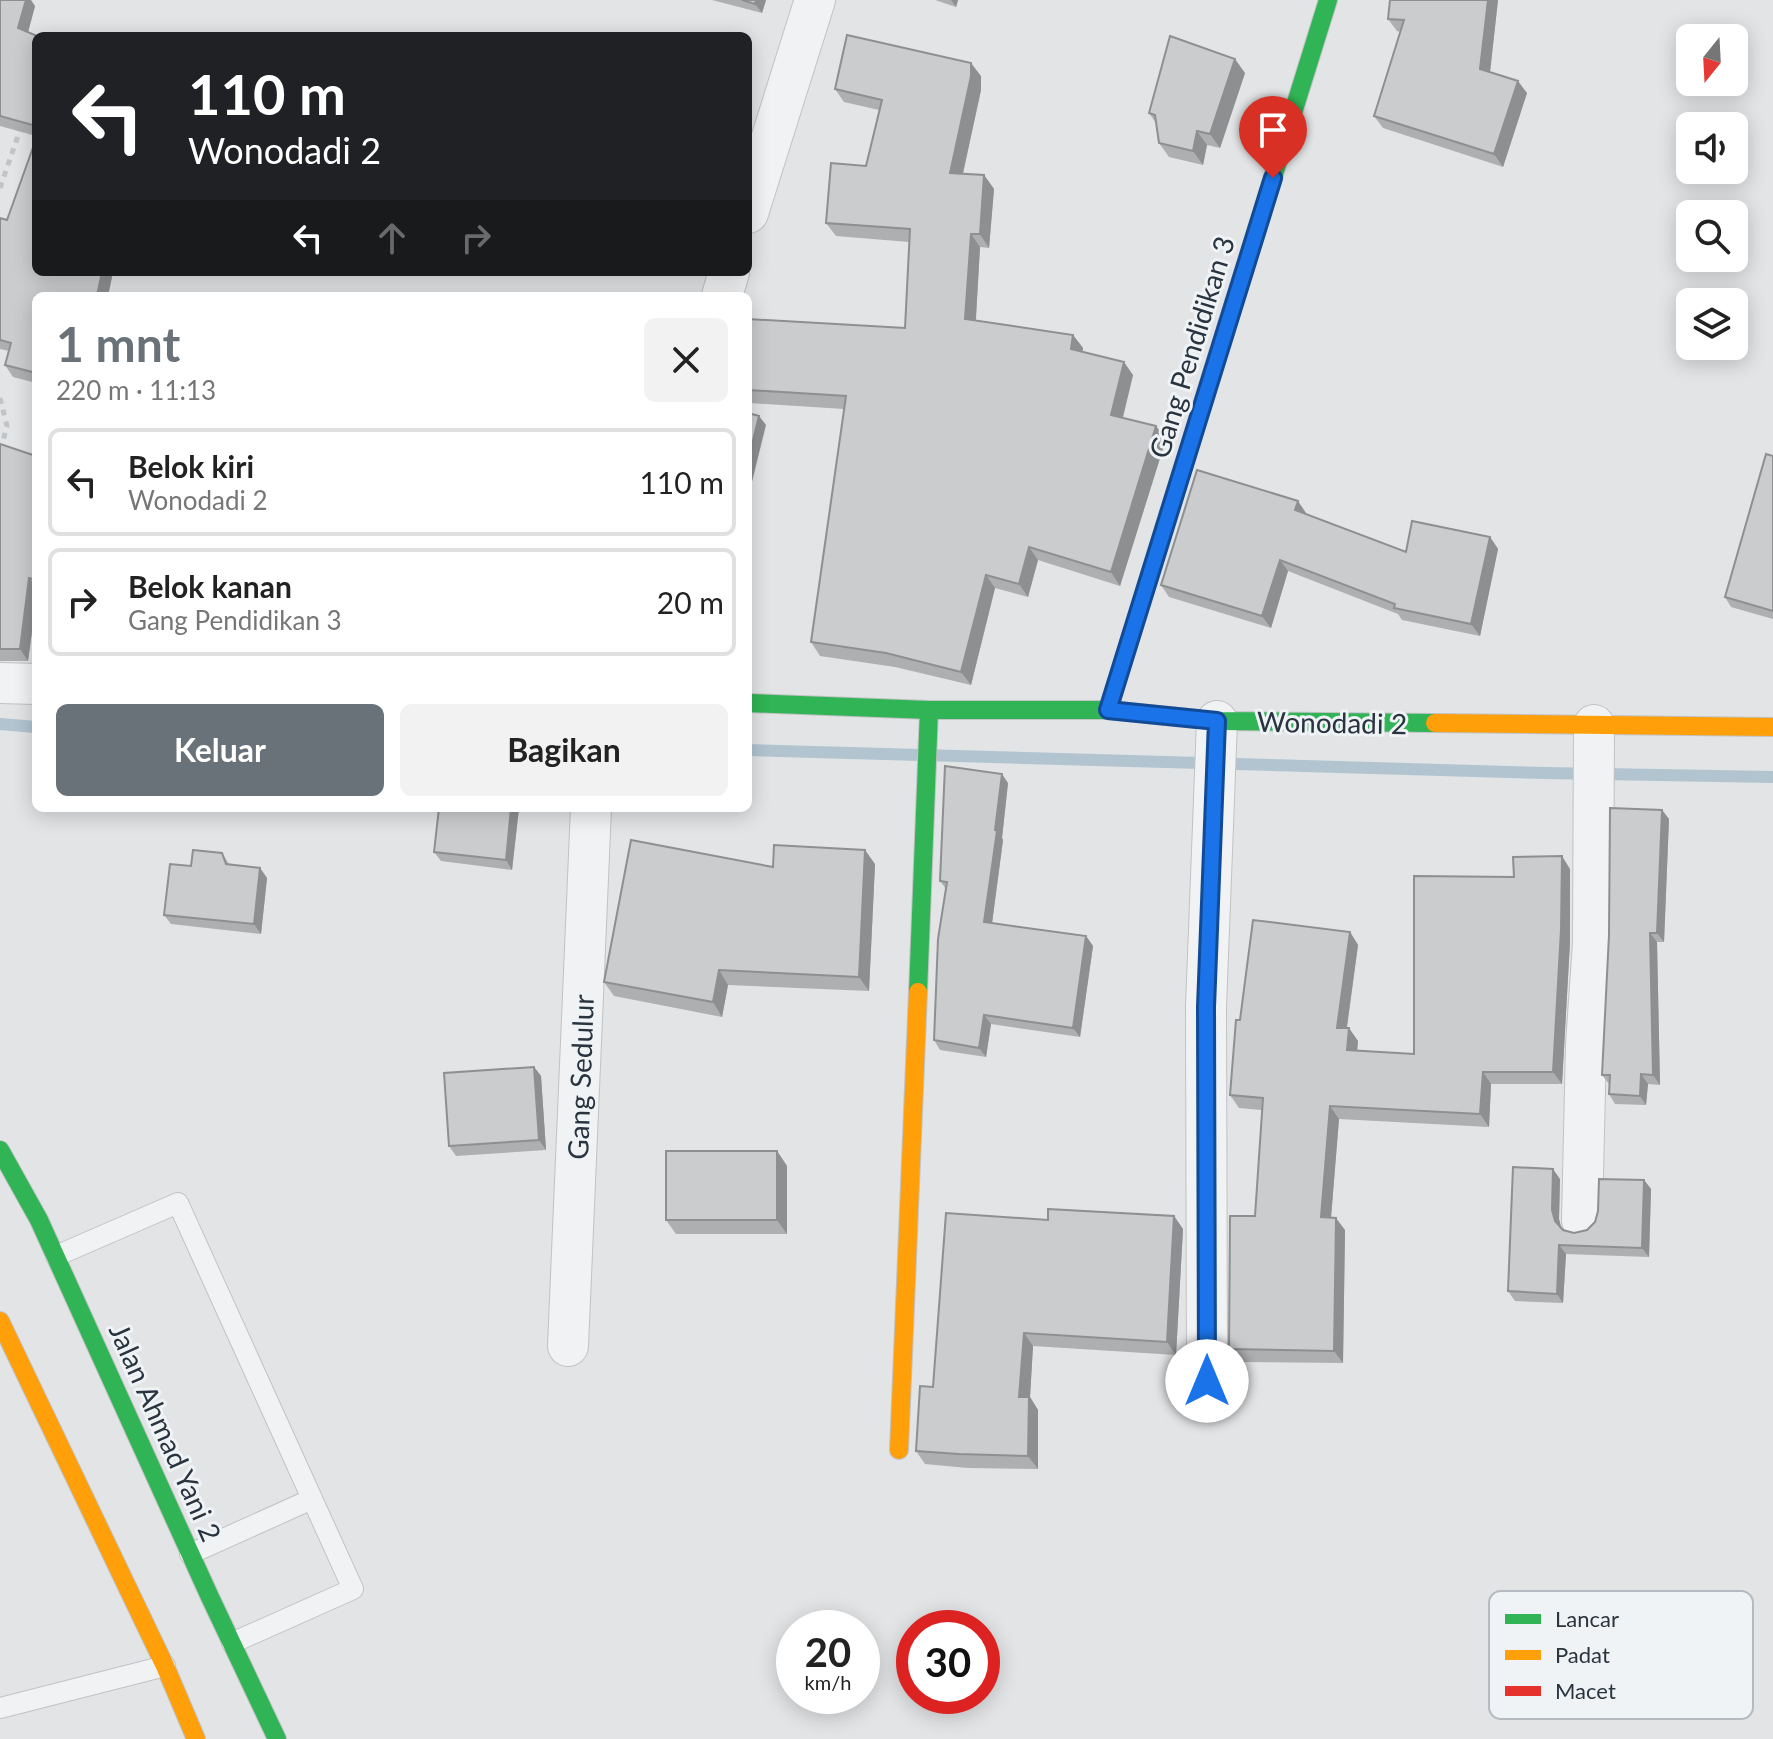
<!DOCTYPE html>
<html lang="id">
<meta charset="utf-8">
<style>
:root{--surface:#fff;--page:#f2f2f2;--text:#222;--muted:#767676;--line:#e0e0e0;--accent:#6a7279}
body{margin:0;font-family:Lato,sans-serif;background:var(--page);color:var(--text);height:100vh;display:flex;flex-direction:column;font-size:30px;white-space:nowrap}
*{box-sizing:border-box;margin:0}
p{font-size:26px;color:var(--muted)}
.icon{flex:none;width:44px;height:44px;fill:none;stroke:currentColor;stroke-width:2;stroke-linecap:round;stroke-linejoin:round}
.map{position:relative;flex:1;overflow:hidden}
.side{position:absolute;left:32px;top:292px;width:720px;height:520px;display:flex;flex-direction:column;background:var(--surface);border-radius:12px;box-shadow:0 4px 20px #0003}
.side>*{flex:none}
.banner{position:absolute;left:32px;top:32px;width:720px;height:244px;border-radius:12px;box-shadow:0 4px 20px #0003;background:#202124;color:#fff;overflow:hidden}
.needle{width:52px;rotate:198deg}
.tools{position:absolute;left:1676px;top:24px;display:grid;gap:16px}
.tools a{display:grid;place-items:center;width:72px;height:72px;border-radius:12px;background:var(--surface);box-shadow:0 4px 20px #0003;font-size:40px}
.speed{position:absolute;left:776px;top:1610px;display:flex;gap:16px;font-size:40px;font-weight:700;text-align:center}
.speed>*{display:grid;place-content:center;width:104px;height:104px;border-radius:50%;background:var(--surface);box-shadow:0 4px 20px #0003;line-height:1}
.speed small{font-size:20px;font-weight:400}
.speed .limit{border:12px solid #d22;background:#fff;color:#111}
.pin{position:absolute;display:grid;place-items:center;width:68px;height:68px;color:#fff;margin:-82px -34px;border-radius:50% 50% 50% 0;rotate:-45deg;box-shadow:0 0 8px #0007}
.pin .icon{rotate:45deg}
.me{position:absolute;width:88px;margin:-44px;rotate:0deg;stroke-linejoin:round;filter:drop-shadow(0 0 6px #0008)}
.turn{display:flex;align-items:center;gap:28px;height:168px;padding:0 24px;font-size:36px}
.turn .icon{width:104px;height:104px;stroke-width:2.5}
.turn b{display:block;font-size:56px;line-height:68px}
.lanes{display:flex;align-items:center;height:76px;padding:0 24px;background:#0003;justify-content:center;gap:40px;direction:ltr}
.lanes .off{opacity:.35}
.round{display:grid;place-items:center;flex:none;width:84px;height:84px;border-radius:12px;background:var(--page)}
.overview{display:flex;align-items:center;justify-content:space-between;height:136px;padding:0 24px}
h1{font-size:48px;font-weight:700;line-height:60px;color:var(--accent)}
.cta{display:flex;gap:16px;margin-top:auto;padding:16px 24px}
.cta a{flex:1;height:92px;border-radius:12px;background:var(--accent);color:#fff;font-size:32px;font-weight:700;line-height:92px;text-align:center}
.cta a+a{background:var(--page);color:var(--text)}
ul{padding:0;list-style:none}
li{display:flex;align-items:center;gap:24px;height:108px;margin:0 16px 12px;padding:0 8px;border:4px solid var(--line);border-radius:12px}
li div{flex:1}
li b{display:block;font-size:30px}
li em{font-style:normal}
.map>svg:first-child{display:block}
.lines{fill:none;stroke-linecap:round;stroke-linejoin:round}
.stream{stroke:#b1c4d0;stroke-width:12}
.lane-casing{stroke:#c0c2c4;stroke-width:22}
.street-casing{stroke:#c0c2c4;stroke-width:42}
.fast-casing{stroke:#c0c2c4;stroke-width:20}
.slow-casing{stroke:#c0c2c4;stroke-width:20}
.jam-casing{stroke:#c0c2c4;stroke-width:20}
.path{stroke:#c0c4c7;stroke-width:5;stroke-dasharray:6 6;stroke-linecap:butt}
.lane{stroke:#f1f2f3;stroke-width:20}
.street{stroke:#f1f2f3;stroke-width:40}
.fast{stroke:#30b455;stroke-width:18}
.slow{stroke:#ff9f0a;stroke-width:18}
.jam{stroke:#e5322d;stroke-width:18}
.wall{fill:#aeafb1}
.shaded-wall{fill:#8d8f90}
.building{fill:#caccce;stroke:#8d8f90;stroke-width:2}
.route-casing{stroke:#114b97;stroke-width:20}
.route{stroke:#1a73e8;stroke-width:14}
.labels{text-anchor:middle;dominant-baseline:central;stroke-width:6;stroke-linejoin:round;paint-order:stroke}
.street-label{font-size:28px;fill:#29343f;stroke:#eff3f6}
.key{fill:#eff3f6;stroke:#b4babf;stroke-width:2}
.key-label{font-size:22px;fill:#29343f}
</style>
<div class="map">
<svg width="1773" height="1739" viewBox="0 0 1773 1739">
<rect width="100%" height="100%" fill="#e2e4e6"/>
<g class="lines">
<path class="stream" d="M0 724 36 727
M748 750 1545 773 1773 777"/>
<defs>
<path id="lane" d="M56 1256 178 1203 353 1589 232 1643
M190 1554 312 1499
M0 1708 165 1666"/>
<path id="street" d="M748 213 815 0
M722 296 729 272
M0 683 36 684
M1582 1220 1586 1045 1593 943 1594 725
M568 1346 591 808
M1207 1381 1206 1007 1217 721"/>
<path id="fast" d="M1217 357 1328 0
M748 703 929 710H1108L1217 721 1435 723
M918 992 929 710
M0 1150 39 1220 209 1595 277 1739"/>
<path id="slow" d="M1435 723 1773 727
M0 1321 165 1666 196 1739
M899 1450 918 992"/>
<path id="jam" d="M1108 710 1217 357"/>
</defs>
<use href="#lane" class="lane-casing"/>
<use href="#street" class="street-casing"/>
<use href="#fast" class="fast-casing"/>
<use href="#slow" class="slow-casing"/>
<use href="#jam" class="jam-casing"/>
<path class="path" d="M0 188 21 127
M0 398 7 426 0 452"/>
<use href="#lane" class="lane"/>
<use href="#street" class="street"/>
<use href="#fast" class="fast"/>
<use href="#slow" class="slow"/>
<use href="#jam" class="jam"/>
</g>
<path class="wall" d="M0 0 35 6 28 32 36 36V136L0 126Z
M712 0H766L762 13Z
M935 0H958L956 7Z
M1390 0H1498L1490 72 1527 93 1503 167 1383 128 1374 116 1401 32 1397 31 1388 19Z
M1245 73 1220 148 1207 145 1203 165 1169 157 1159 143 1156 123 1149 113Z
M981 76V90L963 174 984 175 994 189 989 248 980 247 976 320 1073 335 1083 348 1082 351 1133 375 1123 418 1166 439 1120 586 1038 560 1028 597 995 588 971 685 895 667 820 656 811 642 844 409 749 403 748 401V319L905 328 909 242 836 236 826 223 866 166 879 110 844 102 835 89Z
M0 219 7 220 36 272H113L108 296H36V383L13 377 5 365 9 351 0 349Z
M0 444 36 456V602L28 661H0Z
M1773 456V619L1731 607 1725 597Z
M1306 513 1305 514 1406 552 1490 537 1498 549 1480 636 1402 620 1398 614 1288 571 1271 628 1169 597 1161 585Z
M1008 783 1002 838 1003 840 992 923 1086 936 1093 946 1080 1037 991 1024 986 1057 940 1050 934 1040 946 889 940 881Z
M519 808 512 870 441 861 434 852Z
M1662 810 1669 819 1664 942H1657L1660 1085 1648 1084 1646 1105 1615 1104 1609 1094V1084L1602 1075Z
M222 853 229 864 260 868 267 878 261 934 171 924 164 915 191 866Z
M875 864 869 991 728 985 722 1017 614 996 604 982 773 867Z
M1570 869V942L1562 1084H1491L1489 1127 1339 1119 1331 1217 1345 1230 1343 1363 1238 1362 1229 1349 1255 1216 1262 1110 1239 1108 1230 1095 1240 1020 1350 932 1358 945 1347 1028 1358 1041 1357 1051 1414 1054 1514 877Z
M534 1067 541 1076 546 1150 456 1156 449 1146Z
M777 1151 787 1166V1234H676L666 1220Z
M1560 1179 1559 1219 1561 1228 1563 1230 1574 1233 1587 1230 1644 1180 1651 1189 1649 1257 1566 1254 1563 1303 1515 1301 1508 1291Z
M1174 1216 1183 1229 1176 1355 1033 1346 1030 1397 1038 1410V1469L968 1468 925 1464 916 1451 933 1387 1048 1220Z"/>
<path class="shaded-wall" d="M26 0H31L35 6 26 40 18 28Z
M756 0H766L762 13 755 4Z
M951 0H958L956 7Z
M1488 0H1498L1489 81 1480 69Z
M1235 59 1245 73 1220 148 1210 134Z
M971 63 981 76V90L960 186 950 173Z
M1518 81 1527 93 1503 167 1494 154Z
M1197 131 1207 145 1203 165 1193 151Z
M984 175 994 189 989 248 980 234Z
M971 234 980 247 975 332 965 319Z
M102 272H113L108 296H97Z
M1073 335 1083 348 1081 362 1071 349Z
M1124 362 1133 375 1120 428 1111 415Z
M759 416 766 425 748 498V461Z
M1156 426 1166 439 1120 586 1111 572Z
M1298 501 1306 513 1303 522 1295 510Z
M1490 537 1498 549 1480 636 1471 624Z
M1029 547 1038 560 1028 597 1019 584Z
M1280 560 1288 571 1271 628 1262 616Z
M986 575 995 588 971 685 961 672Z
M29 578 36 587V602L28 661 20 649Z
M1002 774 1008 783 1002 838 1003 840 991 931 984 922Z
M511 808H519L512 870 506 860Z
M1662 810 1669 819 1664 942 1657 933Z
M865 850 875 864 869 991 859 977Z
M1562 856 1570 869V942L1562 1084 1553 1072Z
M260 868 267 878 261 934 254 924Z
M1350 932 1358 945 1345 1040 1337 1028Z
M1650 933 1657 942 1660 1085 1653 1075Z
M1086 936 1093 946 1080 1037 1073 1028Z
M719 970 728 985 722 1017 713 1002Z
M984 1015 991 1024 986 1057 979 1048Z
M1349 1028 1358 1041 1356 1063 1347 1050Z
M534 1067 541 1076 546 1150 539 1140Z
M1483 1072 1491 1084 1489 1127 1480 1114Z
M1641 1074 1648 1084 1646 1105 1640 1096Z
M1330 1106 1339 1119 1330 1230 1321 1217Z
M777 1151 787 1166V1234L777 1220Z
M1553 1169 1560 1179 1559 1219 1562 1230 1555 1221 1552 1210Z
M1644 1180 1651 1189 1649 1257 1642 1248Z
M1174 1216 1183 1229 1176 1355 1167 1342Z
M1336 1218 1345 1230 1343 1363 1334 1351Z
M1559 1245 1566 1254 1563 1303 1557 1294Z
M1024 1333 1033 1346 1030 1397 1038 1410V1469L1028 1456 1019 1397Z"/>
<path class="building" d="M0 0H26L18 28 37 36H36V126L0 116Z
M742 0H756L755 4Z
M1390 0H1488L1480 69 1518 81 1494 154 1374 116 1404 20 1388 19Z
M847 35 971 63V76L950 173 984 175 980 234H971L965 319 1073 335 1071 349 1124 362 1111 415 1156 426 1111 572 1029 547 1019 584 986 575 961 672 886 653 811 642 846 396 748 390V319L905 328 910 229 826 223 831 163 866 166 882 100 835 89Z
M1170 36 1235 59 1210 134 1197 131 1193 151 1159 143 1155 115 1149 113Z
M36 139V272H102L97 296H36V373L5 365 11 343 0 340V218L7 220Z
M748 413 759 416 748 461Z
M0 444 36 456V580L29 578 20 649H0Z
M1766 454 1773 456V611L1725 597Z
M1197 470 1298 501 1295 510 1406 552 1412 521 1490 537 1471 624 1394 608 1395 604 1280 560 1262 616 1161 585Z
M945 766 1002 774 995 830 997 831 984 922 1086 936 1073 1028 984 1015 979 1048 934 1040 938 939 947 882 940 881Z
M439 808H511L506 860 434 852Z
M1610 808 1662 810 1657 933H1650L1653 1075 1641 1074 1640 1096 1609 1094 1610 1075H1602L1609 935Z
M631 840 773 867 774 845 865 850 859 977 719 970 713 1002 604 982Z
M193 850 222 853 226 864 260 868 254 924 164 915 170 864 191 866Z
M1562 856 1561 930 1553 1072H1483L1480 1114 1330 1106 1321 1217 1336 1218 1334 1351 1229 1349 1230 1216H1255L1263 1098 1230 1095 1236 1020H1240L1253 920 1350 932 1337 1028H1349L1347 1050 1414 1054V876L1514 877 1513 857Z
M534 1067 539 1140 449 1146 444 1073Z
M666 1151H777V1220H666Z
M1513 1167 1553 1169 1552 1210 1555 1221 1563 1230 1574 1233 1587 1230 1595 1222 1598 1211 1599 1179 1644 1180 1642 1248 1559 1245 1557 1294 1508 1291Z
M1048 1209 1174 1216 1167 1342 1024 1333 1019 1397H1029L1028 1456 959 1454 916 1451 920 1386 933 1387 946 1213 1048 1220Z"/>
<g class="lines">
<defs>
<path id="route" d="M1207 1381 1206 1007 1217 721 1108 710 1273 178"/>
</defs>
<use href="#route" class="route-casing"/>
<use href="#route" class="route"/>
</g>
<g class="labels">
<g class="street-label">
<text transform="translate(1191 347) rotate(-73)">Gang Pendidikan 3</text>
<text transform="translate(1332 722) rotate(1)">Wonodadi 2</text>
<text transform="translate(580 1077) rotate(-88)">Gang Sedulur</text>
<text transform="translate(166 1432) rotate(66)">Jalan Ahmad Yani 2</text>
</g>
</g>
<rect x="1489" y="1591" width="264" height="128" rx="12" class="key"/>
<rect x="1505" y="1614" width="36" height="10" fill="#30b455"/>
<rect x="1505" y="1650" width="36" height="10" fill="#ff9f0a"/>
<rect x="1505" y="1686" width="36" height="10" fill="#e5322d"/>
<g class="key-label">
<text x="1555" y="1627">Lancar</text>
<text x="1555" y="1663">Padat</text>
<text x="1555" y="1699">Macet</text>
</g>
</svg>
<div class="tools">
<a><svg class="needle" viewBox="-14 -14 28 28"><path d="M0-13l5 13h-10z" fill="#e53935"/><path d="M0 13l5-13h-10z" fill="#767676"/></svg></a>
<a><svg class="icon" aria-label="sound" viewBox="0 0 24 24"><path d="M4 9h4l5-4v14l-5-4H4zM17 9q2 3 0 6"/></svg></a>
<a><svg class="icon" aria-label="search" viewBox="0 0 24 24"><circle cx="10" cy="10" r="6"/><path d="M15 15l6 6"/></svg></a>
<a><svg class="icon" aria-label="layers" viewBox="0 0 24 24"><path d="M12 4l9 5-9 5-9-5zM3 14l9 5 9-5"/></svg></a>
</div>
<div class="speed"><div>20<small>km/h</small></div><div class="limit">30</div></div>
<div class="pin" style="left:1273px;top:178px;background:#d93025"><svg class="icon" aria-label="arrive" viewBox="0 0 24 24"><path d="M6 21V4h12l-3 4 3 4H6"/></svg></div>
<svg class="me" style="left:1207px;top:1381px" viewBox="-20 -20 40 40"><circle r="19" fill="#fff"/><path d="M0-13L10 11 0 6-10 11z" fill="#1a73e8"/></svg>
<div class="banner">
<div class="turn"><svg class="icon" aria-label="left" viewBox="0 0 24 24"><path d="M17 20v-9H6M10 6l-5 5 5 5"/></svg><div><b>110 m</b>Wonodadi 2</div></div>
<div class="lanes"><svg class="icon" aria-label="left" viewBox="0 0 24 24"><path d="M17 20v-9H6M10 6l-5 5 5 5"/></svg><svg class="icon off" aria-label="ahead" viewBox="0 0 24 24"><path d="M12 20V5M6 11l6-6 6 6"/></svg><svg class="icon off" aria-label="right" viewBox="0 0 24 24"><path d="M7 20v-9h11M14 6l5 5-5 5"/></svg></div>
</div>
<section class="side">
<div class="overview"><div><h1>1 mnt</h1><p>220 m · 11:13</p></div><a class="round"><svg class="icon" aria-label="close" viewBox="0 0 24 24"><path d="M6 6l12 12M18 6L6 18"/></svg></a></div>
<ul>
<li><svg class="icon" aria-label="left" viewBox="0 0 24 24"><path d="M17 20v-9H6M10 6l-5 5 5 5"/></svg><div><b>Belok kiri</b><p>Wonodadi 2</p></div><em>110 m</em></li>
<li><svg class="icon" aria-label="right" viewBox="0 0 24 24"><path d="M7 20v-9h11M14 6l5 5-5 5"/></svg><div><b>Belok kanan</b><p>Gang Pendidikan 3</p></div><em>20 m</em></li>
</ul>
<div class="cta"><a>Keluar</a><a>Bagikan</a></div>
</section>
</div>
